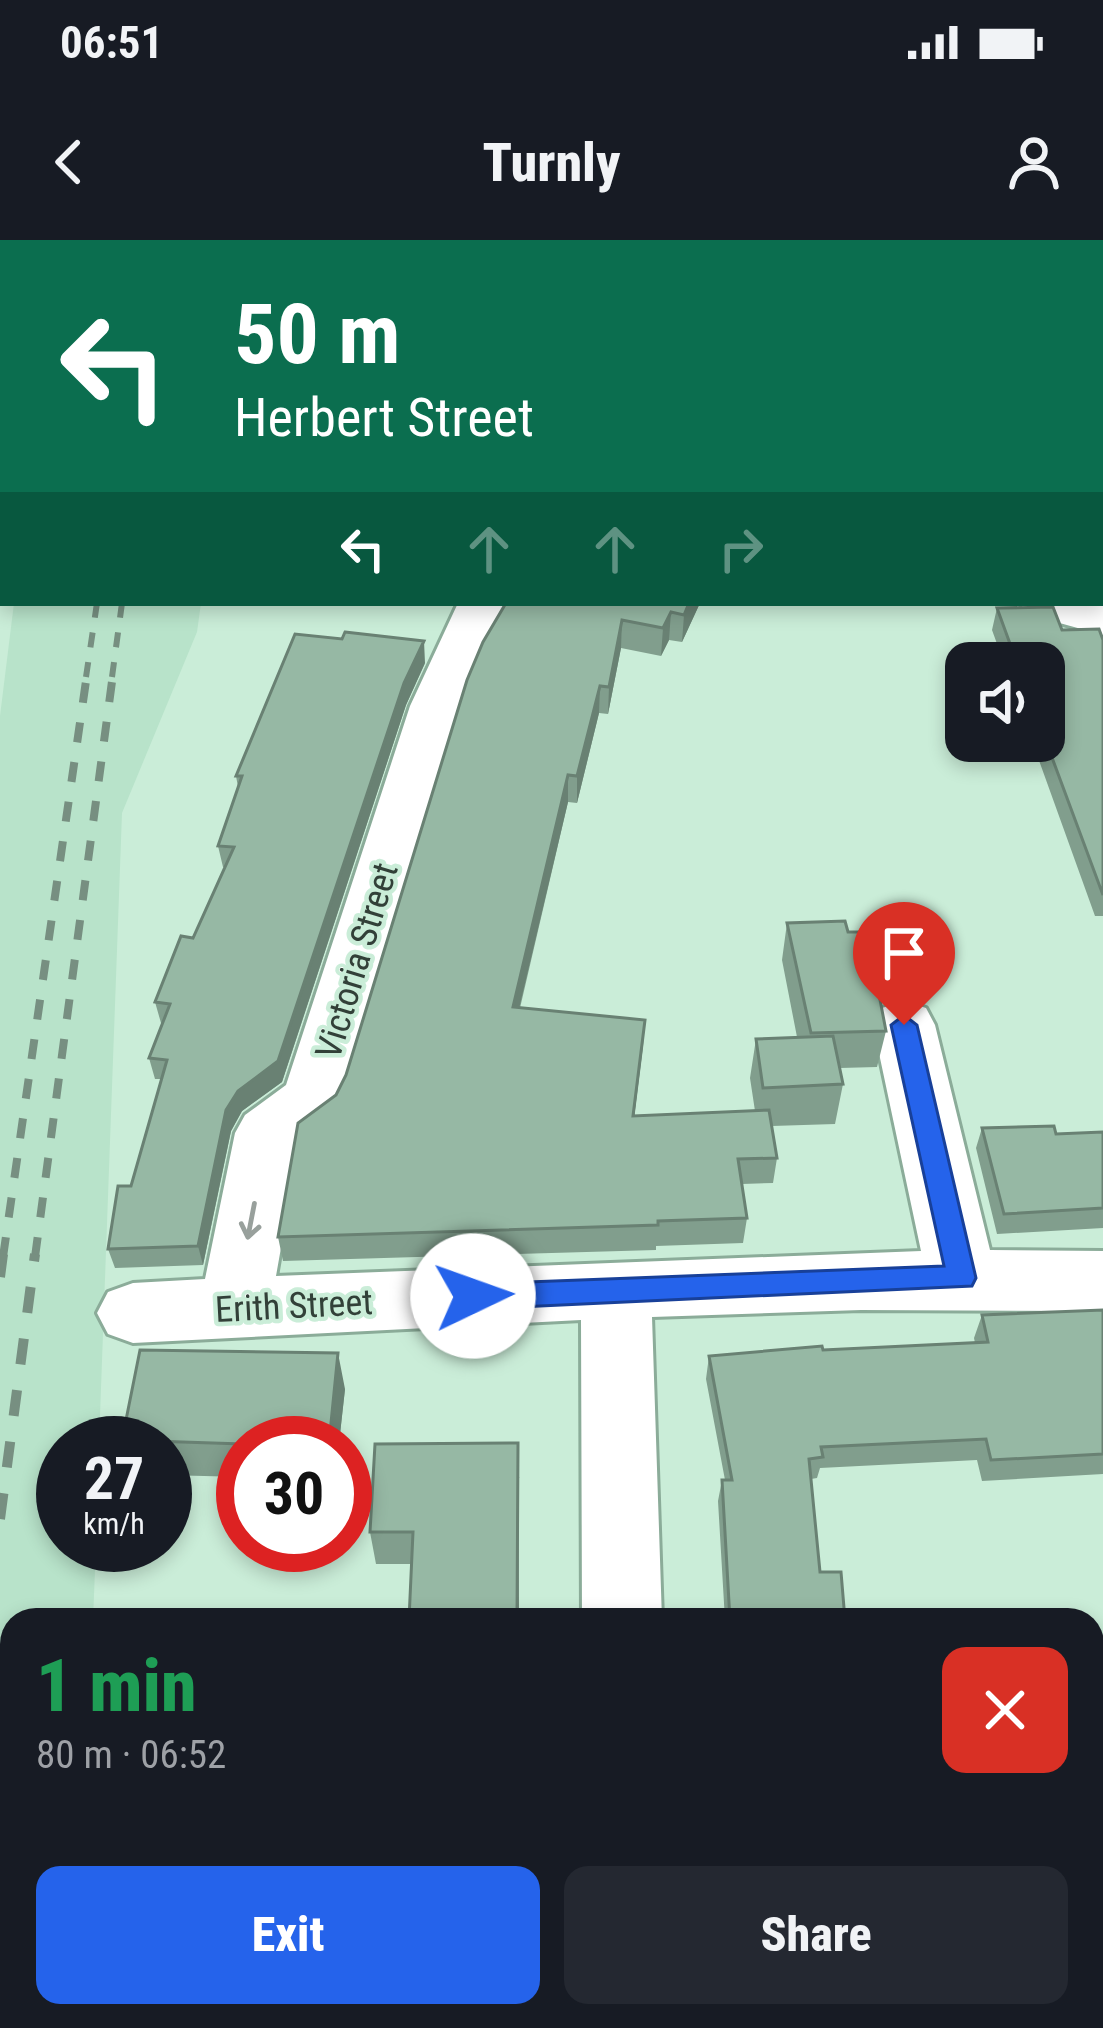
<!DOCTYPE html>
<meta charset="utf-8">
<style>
:root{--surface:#171b24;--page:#242831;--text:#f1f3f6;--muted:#9ea1a6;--accent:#2563eb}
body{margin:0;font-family:"Roboto Condensed",sans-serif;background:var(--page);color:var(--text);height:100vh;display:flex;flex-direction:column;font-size:45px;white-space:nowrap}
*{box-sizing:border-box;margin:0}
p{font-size:39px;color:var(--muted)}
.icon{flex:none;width:66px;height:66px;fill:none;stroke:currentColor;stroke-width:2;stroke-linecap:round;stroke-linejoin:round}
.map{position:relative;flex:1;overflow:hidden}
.drawer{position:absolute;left:0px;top:1368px;width:1104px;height:420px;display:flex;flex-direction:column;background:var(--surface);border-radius:36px 36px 0 0;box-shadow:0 6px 18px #0003}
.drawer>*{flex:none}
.guide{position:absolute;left:0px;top:0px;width:1104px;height:366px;box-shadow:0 6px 18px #0003;background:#0b6e4f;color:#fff;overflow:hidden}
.buttons{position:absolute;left:945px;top:402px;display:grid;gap:24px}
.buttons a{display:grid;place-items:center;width:120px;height:120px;border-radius:24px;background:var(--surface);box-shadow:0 6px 18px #0003;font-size:60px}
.speed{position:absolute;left:36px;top:1176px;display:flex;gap:24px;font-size:60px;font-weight:700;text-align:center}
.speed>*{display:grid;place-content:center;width:156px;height:156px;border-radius:50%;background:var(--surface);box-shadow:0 6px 18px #0003;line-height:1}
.speed small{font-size:30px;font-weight:400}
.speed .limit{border:18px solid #d22;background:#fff;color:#111}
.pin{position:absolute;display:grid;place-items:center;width:102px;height:102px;color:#fff;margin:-123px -51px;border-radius:50% 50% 50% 0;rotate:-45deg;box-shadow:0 0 12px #0007}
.pin .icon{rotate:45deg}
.me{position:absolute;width:132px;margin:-66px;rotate:87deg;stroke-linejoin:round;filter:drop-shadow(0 0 9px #0008)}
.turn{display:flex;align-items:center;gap:42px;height:252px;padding:0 36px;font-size:54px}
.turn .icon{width:156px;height:156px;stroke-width:2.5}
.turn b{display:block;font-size:84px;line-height:102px}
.lanes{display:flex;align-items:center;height:114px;padding:0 36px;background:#0003;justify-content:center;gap:60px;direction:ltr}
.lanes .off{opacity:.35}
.round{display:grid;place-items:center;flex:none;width:126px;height:126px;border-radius:24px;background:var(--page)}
.summary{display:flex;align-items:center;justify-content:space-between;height:204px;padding:0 36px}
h1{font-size:72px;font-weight:800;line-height:90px;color:#1e9e55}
.cta{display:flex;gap:24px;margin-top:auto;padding:24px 36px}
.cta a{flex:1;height:138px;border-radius:24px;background:var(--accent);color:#fff;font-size:48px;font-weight:800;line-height:138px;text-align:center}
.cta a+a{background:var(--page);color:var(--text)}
.status{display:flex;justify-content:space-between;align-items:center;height:84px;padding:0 60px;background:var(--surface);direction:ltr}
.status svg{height:33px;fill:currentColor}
header{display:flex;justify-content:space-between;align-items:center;height:156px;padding:0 36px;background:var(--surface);font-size:54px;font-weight:800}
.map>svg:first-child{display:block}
.built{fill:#b8e3ca}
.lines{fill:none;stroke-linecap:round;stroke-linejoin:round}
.minor-casing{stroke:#8bac99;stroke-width:6}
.major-casing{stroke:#3eac7a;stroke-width:6}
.minor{fill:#fff;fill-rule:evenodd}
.major{fill:#8ff0c4;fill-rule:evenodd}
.rail-far2{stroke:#778f81;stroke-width:6;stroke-dasharray:15 15;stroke-linecap:butt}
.rail-far1{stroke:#778f81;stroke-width:8;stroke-dasharray:20 20;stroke-linecap:butt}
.rail{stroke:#778f81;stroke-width:10;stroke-dasharray:26 26;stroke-linecap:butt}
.wall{fill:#819e8d}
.shaded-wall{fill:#698173}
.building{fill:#96b8a4;stroke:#698173;stroke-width:3}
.oneway{stroke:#98a09c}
.route{fill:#2563eb;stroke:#184099;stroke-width:3}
.labels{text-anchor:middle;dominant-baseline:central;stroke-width:9;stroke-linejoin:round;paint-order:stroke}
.street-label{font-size:36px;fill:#324038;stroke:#caedd8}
</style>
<div class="status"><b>06:51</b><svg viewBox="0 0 49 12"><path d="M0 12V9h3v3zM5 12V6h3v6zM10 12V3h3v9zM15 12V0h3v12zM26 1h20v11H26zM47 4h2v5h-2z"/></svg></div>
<header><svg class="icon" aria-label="back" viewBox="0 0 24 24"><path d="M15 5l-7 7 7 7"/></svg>Turnly<svg class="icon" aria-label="person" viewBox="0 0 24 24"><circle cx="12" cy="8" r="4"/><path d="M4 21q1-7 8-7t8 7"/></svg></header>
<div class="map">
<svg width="1103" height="1788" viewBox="0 0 1103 1788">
<rect width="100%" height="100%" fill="#caedd8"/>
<path class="built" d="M14 363H201L197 392 122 573 99 1203H63V1305H96L93 1380H12V1776H78V1788H0V476Z"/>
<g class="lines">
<defs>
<path id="minor" d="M445 0H485L443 3Z
M749 0H988L990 3H751Z
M3 207V237L0 238V208Z
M458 363H508L464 466 346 859 337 877 299 906 276 1036 921 1011 873 785 882 768 904 761 926 768 935 785 990 1010 1103 1011V1071L861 1070 652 1077 662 1380H582L581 1080 133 1103 108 1094 97 1073 108 1052 133 1043 205 1039 235 893 245 875 286 845 410 466Z
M1020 363 1103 364V395L1027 374Z
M153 1776H245V1788H153Z
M584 1776H676V1788H584Z"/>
<path id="major" d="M964 0H1004L1005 3H965Z
M1101 179 1103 180V211L1101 210Z"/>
</defs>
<use href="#minor" class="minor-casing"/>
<use href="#major" class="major-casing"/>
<use href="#minor" class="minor"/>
<use href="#major" class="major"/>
<path class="rail-far2" d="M86 437 97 363
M112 437 122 363"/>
<path class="rail-far1" d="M3 1017 87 434
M35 1017 113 434"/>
<path class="rail" d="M0 1037 3 1014
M0 1279 35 1014"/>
</g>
<path class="wall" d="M506 363H700L682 402 669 400 661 416 621 408 608 474 599 473 577 563 568 562 520 768 645 780 634 876 755 871 750 838 756 799 797 797 782 720 787 683 848 692 886 791 877 827 840 828 843 844 835 884 772 886 777 918 773 943 742 944 747 978 743 1003 656 1006V1010L283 1021 278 997 336 855 346 835Z
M997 368 1062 390 1103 400V676H1095L1032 501H1044V423H1004L992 390Z
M425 423 406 465 282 842 242 871 231 891 203 1025 115 1028 108 1009 131 946 162 839H155L149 818 163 783H161L155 762 193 698 225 627H223L218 606 238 547 236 536Z
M982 888 1056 894 1103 892V988L997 994 976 908Z
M1103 1070V1234L982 1241 977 1220 820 1228 817 1238 811 1239 820 1332 845 1380H725L718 1261 722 1240H725L706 1139 709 1116 975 1103 974 1098 982 1075Z
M345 1149 339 1203H243V1237L165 1235V1203H123L122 1200Z
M520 1237 412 1324H376L370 1292Z
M1092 1526H1103V1599L1097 1600 1092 1582Z
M897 1776H1025L1027 1788H899Z"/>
<path class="shaded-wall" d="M689 363H700L682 402 684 375Z
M671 372 669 400 661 416 663 388Z
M622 380 621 408 608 474 609 447Z
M424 401 425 423 406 465 282 842 242 871 231 891 203 1025 198 1006 226 870 404 443Z
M600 446 599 473 577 563V536Z
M568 535V562L513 794V767Z
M645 780 643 806 631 902 633 876Z
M338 1113 345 1149 339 1203H329Z
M518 1203 519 1380H517Z"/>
<path class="building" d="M488 0H527L552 3H486Z
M506 363H689L684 375 671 372 663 388 622 380 609 447 600 446 577 536 568 535 513 767 645 780 633 876 769 870 777 918 738 919 747 978 658 981V985L278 997 298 883 336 855 346 835 467 440 483 402Z
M1053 367 1062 390 1099 389 1103 400V655L1044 496V423H1017L997 368Z
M345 392 424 401 404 443 278 821 238 851 226 870 198 1006 108 1009 118 946H131L167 820 149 818 170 764 155 762 181 696 193 698 234 607 218 606 242 536H236L295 394 342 399Z
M845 681 848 692H867L886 791 811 793 787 683Z
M833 796 843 844 763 848 756 799Z
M1054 886 1056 894 1103 892V968L1004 974 982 888Z
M1103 1070V1214L991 1220 986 1199 821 1207 823 1217 809 1219 820 1332H841L845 1380H730L722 1240H732L709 1116 822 1106 823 1110 988 1102 982 1075Z
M140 1110 338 1113 329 1203 243 1204 122 1200Z
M518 1203 517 1380H409L413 1292H370L375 1204Z
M1092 1526H1103V1569L1092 1531Z
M382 1776H507V1788H382Z
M906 1776H1025L1027 1788H908Z"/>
<defs><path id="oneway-shaft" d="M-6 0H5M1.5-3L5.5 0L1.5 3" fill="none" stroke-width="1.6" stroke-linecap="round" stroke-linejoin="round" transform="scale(3)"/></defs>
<use class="oneway" href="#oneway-shaft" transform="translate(251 981) rotate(101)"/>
<path class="route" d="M904 775 917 785 976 1038 972 1046 473 1069 462 1065 458 1056 462 1048 473 1044 944 1026 891 785Z"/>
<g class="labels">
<g class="street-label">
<text transform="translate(357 721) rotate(-73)">Victoria Street</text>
<text transform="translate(294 1066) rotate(-3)">Erith Street</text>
</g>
</g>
</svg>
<div class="buttons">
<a><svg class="icon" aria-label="sound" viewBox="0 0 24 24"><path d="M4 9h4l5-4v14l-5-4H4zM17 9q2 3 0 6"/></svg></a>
</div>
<div class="speed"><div>27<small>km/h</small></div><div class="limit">30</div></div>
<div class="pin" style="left:904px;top:785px;background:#d93025"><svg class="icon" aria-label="arrive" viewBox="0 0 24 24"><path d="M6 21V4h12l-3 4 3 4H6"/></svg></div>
<svg class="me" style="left:473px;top:1056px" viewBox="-20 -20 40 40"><circle r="19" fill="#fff"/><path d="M0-13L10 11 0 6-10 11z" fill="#2563eb"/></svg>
<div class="guide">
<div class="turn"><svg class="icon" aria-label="left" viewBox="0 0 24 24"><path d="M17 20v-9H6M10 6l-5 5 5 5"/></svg><div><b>50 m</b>Herbert Street</div></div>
<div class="lanes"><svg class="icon" aria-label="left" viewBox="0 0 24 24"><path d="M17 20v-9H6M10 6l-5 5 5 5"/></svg><svg class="icon off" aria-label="ahead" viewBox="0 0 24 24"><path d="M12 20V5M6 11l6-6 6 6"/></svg><svg class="icon off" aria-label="ahead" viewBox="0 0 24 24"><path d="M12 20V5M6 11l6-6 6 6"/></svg><svg class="icon off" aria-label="right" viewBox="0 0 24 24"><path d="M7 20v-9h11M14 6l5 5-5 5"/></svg></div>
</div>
<section class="drawer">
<div class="summary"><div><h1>1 min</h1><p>80 m · 06:52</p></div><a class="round" style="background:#d93025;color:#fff"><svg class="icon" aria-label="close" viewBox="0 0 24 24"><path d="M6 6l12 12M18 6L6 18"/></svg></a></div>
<div class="cta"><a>Exit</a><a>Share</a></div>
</section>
</div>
